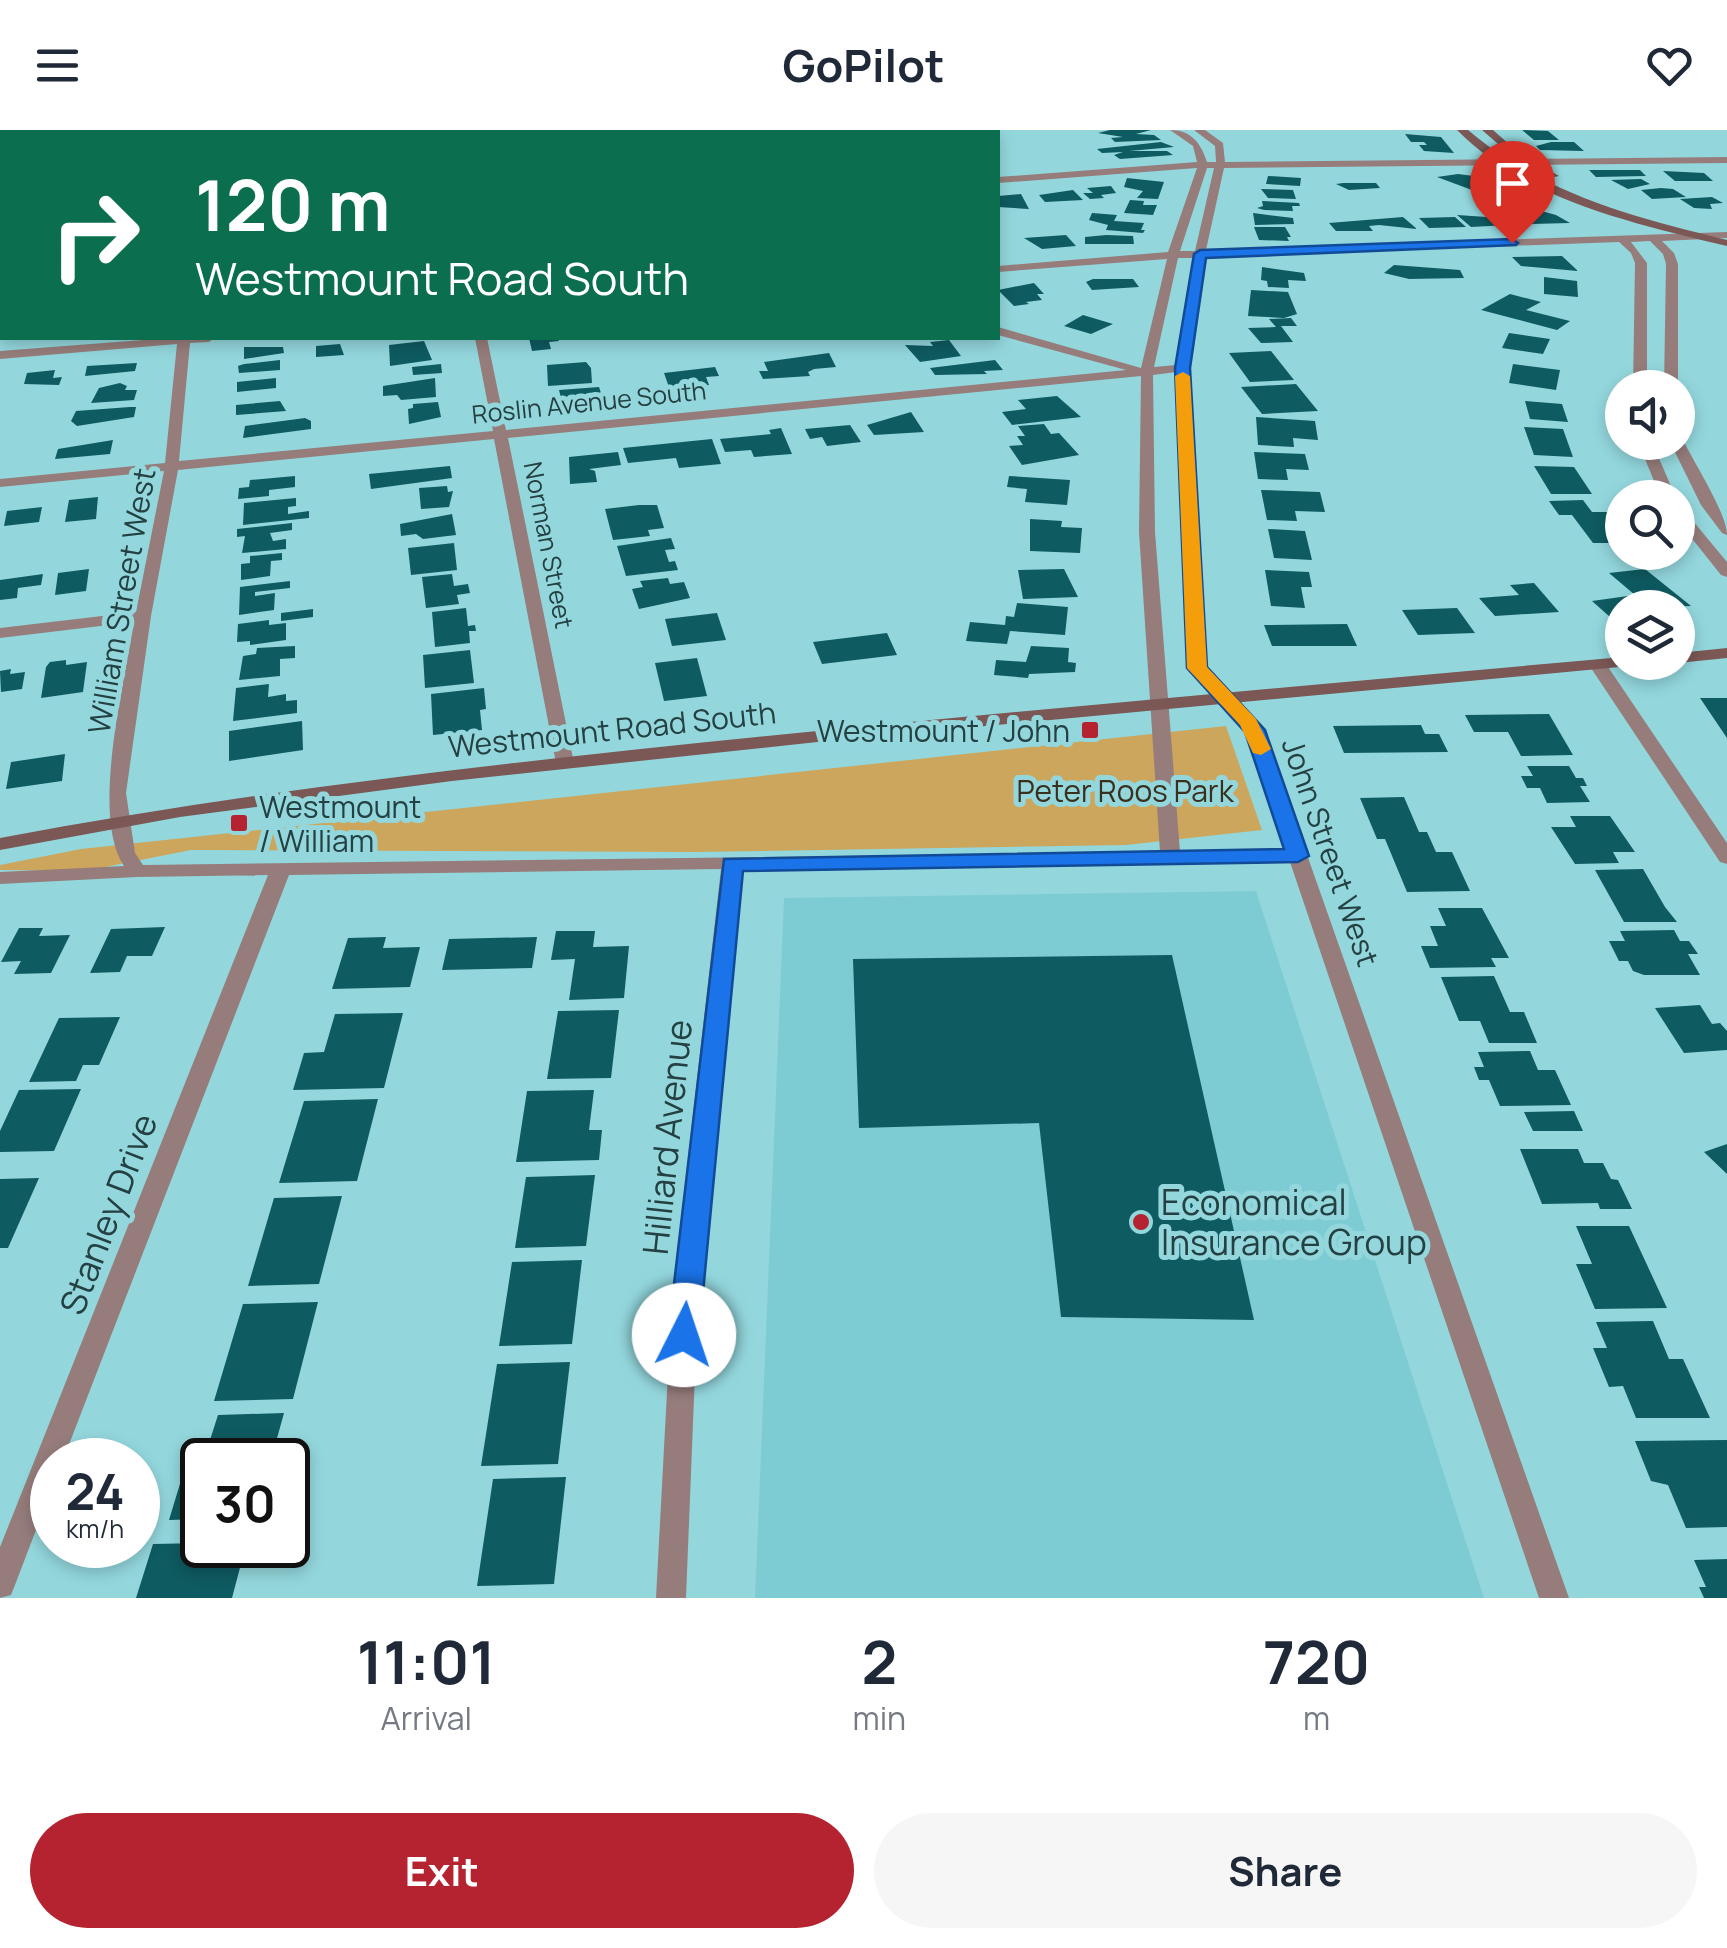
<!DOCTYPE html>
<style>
:root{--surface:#fff;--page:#f6f6f7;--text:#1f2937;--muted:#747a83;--accent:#b4232f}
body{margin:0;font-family:Manrope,sans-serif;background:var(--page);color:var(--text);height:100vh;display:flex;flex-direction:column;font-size:38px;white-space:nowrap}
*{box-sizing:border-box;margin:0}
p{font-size:32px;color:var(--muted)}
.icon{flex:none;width:55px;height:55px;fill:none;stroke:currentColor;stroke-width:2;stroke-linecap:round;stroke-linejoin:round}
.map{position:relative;height:1468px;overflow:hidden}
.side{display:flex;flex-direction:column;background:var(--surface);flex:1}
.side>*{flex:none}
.guide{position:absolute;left:0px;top:0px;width:1000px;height:210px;box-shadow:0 5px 15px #0003;background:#0b6e4f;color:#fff;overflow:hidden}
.controls{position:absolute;left:1605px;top:240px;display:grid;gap:20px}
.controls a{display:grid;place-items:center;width:90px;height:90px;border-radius:50%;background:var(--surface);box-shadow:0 5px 15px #0003;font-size:50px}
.speed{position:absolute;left:30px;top:1308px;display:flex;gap:20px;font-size:50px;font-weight:700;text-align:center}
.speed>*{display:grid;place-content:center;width:130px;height:130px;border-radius:50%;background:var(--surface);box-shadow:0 5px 15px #0003;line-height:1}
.speed small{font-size:25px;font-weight:400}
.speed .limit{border:5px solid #111;border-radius:15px;background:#fff;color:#111}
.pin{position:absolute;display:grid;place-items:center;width:85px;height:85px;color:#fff;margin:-102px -42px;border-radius:50% 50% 50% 0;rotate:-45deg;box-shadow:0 0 10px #0007}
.pin .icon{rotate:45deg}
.me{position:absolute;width:110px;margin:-55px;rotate:4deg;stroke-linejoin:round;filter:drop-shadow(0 0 8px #0008)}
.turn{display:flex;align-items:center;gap:35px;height:210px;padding:0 30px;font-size:45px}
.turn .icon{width:130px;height:130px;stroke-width:2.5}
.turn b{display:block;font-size:70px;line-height:85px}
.eta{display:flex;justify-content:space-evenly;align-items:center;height:170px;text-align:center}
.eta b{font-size:60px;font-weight:700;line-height:70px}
.cta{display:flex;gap:20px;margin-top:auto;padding:20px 30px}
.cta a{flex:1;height:115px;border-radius:60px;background:var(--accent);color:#fff;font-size:40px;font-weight:700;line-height:115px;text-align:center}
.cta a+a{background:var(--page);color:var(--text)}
header{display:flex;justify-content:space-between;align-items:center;height:130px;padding:0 30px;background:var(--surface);font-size:45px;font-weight:700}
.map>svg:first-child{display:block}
.built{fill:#7eccd3}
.green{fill:#cca65c}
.building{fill:#0e5b61}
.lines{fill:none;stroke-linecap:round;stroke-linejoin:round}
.street{fill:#967d7b;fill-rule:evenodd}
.secondary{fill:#7b5856;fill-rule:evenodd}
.route{fill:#1a73e8;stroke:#114b97;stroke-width:2.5}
.slow{fill:#f59e0b}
.poi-dot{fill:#b4232f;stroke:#93d7dd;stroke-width:4}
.labels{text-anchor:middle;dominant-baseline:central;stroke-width:10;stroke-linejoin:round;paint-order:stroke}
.far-street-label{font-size:25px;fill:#244042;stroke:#93d7dd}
.street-label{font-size:30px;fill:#244042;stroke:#93d7dd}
.poi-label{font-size:30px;fill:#244042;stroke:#93d7dd;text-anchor:end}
.park-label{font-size:30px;fill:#3b301d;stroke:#93d7dd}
.near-street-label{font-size:35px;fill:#244042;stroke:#93d7dd}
.near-poi-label{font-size:35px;fill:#244042;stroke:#93d7dd;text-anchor:start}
</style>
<header><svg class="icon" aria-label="menu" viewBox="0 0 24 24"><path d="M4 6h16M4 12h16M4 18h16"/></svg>GoPilot<svg class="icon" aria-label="heart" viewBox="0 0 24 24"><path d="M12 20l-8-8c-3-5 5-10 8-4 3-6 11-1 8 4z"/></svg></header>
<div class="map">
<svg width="1727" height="1468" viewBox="0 0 1727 1468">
<rect width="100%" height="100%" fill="#93d7dd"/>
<path class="built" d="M1256 761 1484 1468H755L784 768Z"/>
<path class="green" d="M1226 596 1262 700 1126 715 696 722 191 720 85 741 0 740V735L81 719Z"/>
<path class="building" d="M1110 0H1151L1136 4 1154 5 1161 10 1115 12 1111 8 1123 7 1098 3Z
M1522 0 1548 1 1559 10H1534Z
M1405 4 1441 7 1454 23 1424 21 1419 15H1427L1424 12H1411Z
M1161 12 1174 17 1129 21H1167L1173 25 1120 29 1114 25 1123 22 1102 23 1097 19Z
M1551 12H1574L1584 21 1540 20 1536 16Z
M1589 40H1640L1646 46 1596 47Z
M1663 41 1704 43 1713 51H1675Z
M1458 44 1474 46 1501 60 1480 63 1437 47Z
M1268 46 1301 48 1300 56 1266 54Z
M1127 48 1164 52 1158 69 1137 68 1143 61 1124 57Z
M1641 49 1650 54 1628 59 1611 50Z
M1343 53H1376L1380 58 1349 60 1336 54Z
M1111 56 1116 63 1101 65 1104 68 1090 69 1083 63H1093L1087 58Z
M1661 58 1673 59 1686 67 1652 69 1641 60Z
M1261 59 1293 60 1296 69 1268 68Z
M1073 60 1083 70 1045 72 1039 65Z
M1506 63 1526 71 1501 74 1483 66Z
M1021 64 1029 79 998 77V66Z
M1712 67 1723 73 1710 74 1712 79 1694 78 1680 69Z
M1130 70 1144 71 1143 75H1157L1153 85 1124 83Z
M1262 71 1299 73 1300 76H1292L1293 81 1264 80 1257 78 1263 76Z
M1523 76 1556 85 1570 93 1532 94 1502 77Z
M1092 83 1117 85 1114 91 1144 93 1141 100H1145L1143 103 1106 100 1108 95 1089 90Z
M1253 83 1293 88 1294 94 1255 95Z
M1457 85 1502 88 1509 95 1471 97Z
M1403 87 1417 99 1379 95 1369 96 1373 101H1336L1329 93Z
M1455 87 1466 97 1429 98 1419 88Z
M1254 97H1285L1291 107H1287L1289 111 1259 110Z
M1066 105 1076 116 1042 119 1024 108Z
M1106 105 1133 106 1134 114H1085V107Z
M1562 126 1578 141 1521 136 1512 127Z
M1394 135 1460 140 1464 148 1409 149 1384 143Z
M1262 137 1304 143 1306 151 1288 150 1289 158 1268 157 1267 151 1261 150Z
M1544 147 1577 151 1578 167 1544 164Z
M1093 149H1133L1139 157 1092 160 1086 152Z
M1034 153 1044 164H1037L1042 170 1026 172 1029 174 1014 176 998 160Z
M1251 160 1288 162 1297 184 1284 188 1248 186Z
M1510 164 1541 172 1526 180 1570 191 1557 200 1481 180Z
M1083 185 1113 194 1091 204 1064 196Z
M1291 188 1297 196H1281L1293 212 1261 213 1248 198 1276 197 1269 189Z
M1509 203 1550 209 1543 224 1502 218Z
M529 208H558L559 211 549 212 551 219 532 221Z
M949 210 961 226 920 232 905 215 933 216 930 212Z
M424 211 432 230 390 236 389 215Z
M340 214 344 225 316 227V216Z
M244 217H283L284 223 244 229Z
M1271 221 1294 250 1250 252 1229 223Z
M829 223 836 237 814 239 808 242 810 246 763 249 759 241H768L764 232Z
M280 230V240L239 243 238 236 244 234Z
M995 230 1003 240 984 241 987 244 935 245 930 238Z
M586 232 591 238 592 253 548 256 547 235Z
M137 233 135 241 85 246 87 236Z
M441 234 442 243 413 245 412 237Z
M1513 234 1560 240 1556 260 1509 253Z
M715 237 719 246 706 247 709 255 688 258 670 260 664 243Z
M55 240 53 248 62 247 59 255 24 254 27 243Z
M276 248V258L237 262V252Z
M435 248 436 267 401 270 397 265 383 266V256Z
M120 253 127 256 125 260H137L134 270 91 273 99 258Z
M1296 254 1318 281 1262 284 1241 257Z
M599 257 603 269 588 270 589 274H555L553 269 561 268 559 260Z
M1057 266 1081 287 1012 295 1002 282 1026 279 1018 270Z
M280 271 286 281 236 285V275Z
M1525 271 1562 274 1568 292 1530 289Z
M438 272 441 287 409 294 408 279 413 278V274Z
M130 277H136L134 287 77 296 71 291 76 281Z
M911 282 924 302 874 305 867 295Z
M1256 287 1315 291 1318 310 1293 308 1294 317 1258 315Z
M305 288 311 291V299L243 308 245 296Z
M1044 294 1051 304 1059 303 1079 325 1022 335 1009 316 1023 315 1017 306H1025L1018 296Z
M850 295 861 312 827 316 822 307 810 309 805 299Z
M1524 297 1563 299 1573 327 1534 325Z
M781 298 792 324 754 327 751 320 725 322 720 309 771 304 769 300Z
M712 309 721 334 679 338 676 328 628 333 623 318Z
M113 310 110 324 55 329 58 319Z
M618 322 621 335 589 339 595 341 597 352 570 354 569 327Z
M1254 322 1305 324 1309 340 1286 339 1288 350 1258 349Z
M450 336 452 348 371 359 369 344Z
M1534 336 1574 337 1592 364H1551Z
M295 346V357L269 360V366L238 369 239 358 249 357 250 350Z
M1009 346 1070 350 1067 375 1025 372 1027 359 1007 357Z
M447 356 448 362 453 361 449 377 421 379 419 358Z
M1261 360 1320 362 1325 382 1295 381 1297 391 1267 390Z
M98 367 96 389 65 392 69 370Z
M296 368V376L288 377V384L309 381V388L243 395 244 373Z
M1583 370 1592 382H1610L1622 398V413H1593L1572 385H1559L1549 371Z
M639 375H657L664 398 648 400 650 406 613 410 605 379Z
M42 377 39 392 4 396 7 381Z
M452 384 456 405 423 409 416 404 401 406 400 394Z
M1030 389 1062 391 1061 397 1082 398 1080 423 1030 421Z
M292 393V400L270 403 273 411 286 409V419L242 423 245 406 237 407V399Z
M1268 399 1305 401 1312 430 1274 428Z
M671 408 675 419 665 420 669 432 675 431 678 440 626 446 617 416Z
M454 413 457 440 411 445 408 418Z
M282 423V430L271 431 270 446 241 450V434L250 433V426Z
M89 439 86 461 55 465 58 443Z
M1064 439 1078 467 1023 469 1018 440Z
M1645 439 1691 476 1622 478V485L1610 487 1592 471 1635 465 1609 443Z
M1265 440 1309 442 1312 457H1301L1305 478 1271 476Z
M43 444 41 455 18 458 17 468 0 470V450Z
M452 444 454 456 468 454 470 463 457 465 459 474 426 478 422 447Z
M668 448 670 454 684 452 690 468 639 479 632 459 643 457 640 451Z
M290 451V458L255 462V466L275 463 274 480 239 485 240 457Z
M1534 453 1559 482 1495 486 1479 468 1519 465 1510 455Z
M1017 473 1068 477 1065 505 1010 501 1007 514 966 511 970 492 1005 495 1006 486 1014 487Z
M466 478 468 496 475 495 476 501H469L470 513 435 517 432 482Z
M1457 478 1475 503 1418 505 1402 480Z
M313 479V487L281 491V483Z
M717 483 726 510 672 516 665 489Z
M269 490V495L286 493V510L250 515V511L237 512 238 494Z
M1347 494 1357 516H1272L1264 495Z
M887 503 897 525 822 534 813 512Z
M295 516V528L280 529V546L239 550 243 526 256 524 257 518Z
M1031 516 1069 518 1068 532 1076 533 1075 542 1029 544 1028 548 994 545 996 530 1026 532Z
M470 520 474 553 425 558 423 525Z
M697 528 707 566 664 571 655 533Z
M66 530V535L87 532 83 562 41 568 46 537 50 532Z
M11 539 10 544 25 542 22 559 1 562 0 541Z
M269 554 268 567 286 564V571L297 570V583L233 591 236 558Z
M484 558 486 579 480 580 482 600 433 605 431 564Z
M1700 568H1727V608Z
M1549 584 1573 625 1521 626 1508 602H1474L1465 585Z
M302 591 303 620 229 631V601Z
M1421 595 1425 604H1439L1448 622 1344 623 1333 596Z
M65 624 62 651 6 659 11 632Z
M1527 636H1569L1576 648H1583L1587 656H1580L1590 672 1547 673 1540 658H1527L1521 646H1533Z
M1404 667 1419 702H1427L1436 722H1452L1470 761 1407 762 1385 709H1377L1360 668Z
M1570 686H1610L1635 722H1613L1619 733 1575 734 1551 697H1576Z
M1643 739 1665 777 1677 792H1624L1595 740Z
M1438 778H1482L1509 828H1491L1496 837 1430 838 1421 816H1438L1430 796H1446Z
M165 797 152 826H127L120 842 90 843 111 799Z
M19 798H43L39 806 70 805 51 843 14 844 21 831 1 832Z
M1674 800 1680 811H1689L1698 824H1688L1700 845H1644L1633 841 1628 831H1619L1609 811H1625L1620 801Z
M556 801H595L593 817 629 816 624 868 569 870 575 829 551 830Z
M386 807 383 818 420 817 410 857 332 859 348 808Z
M537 807 532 838 442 840 449 809Z
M1172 825 1254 1190 1061 1187 1039 993 859 998 853 829Z
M1494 846 1510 882H1524L1537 913H1489L1480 891H1459L1441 847Z
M1700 875 1712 894 1720 893 1727 901V920L1684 923 1655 878Z
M619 880 611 948 547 949 558 881Z
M403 883 384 958 293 960 304 923 324 922 335 884Z
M120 887 99 935H83L76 951 29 952 59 888Z
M1530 921 1538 940H1555L1571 975 1500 976 1489 950H1479L1474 937H1484L1478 922Z
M81 959 54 1021 0 1022V1001L19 960Z
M594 960 589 1000H602L599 1030 516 1032 527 961Z
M378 969 357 1051 279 1053 304 971Z
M1574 981 1583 1001H1533L1524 982Z
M1727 1014V1044L1704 1022Z
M1520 1019H1578L1584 1033H1603L1611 1049 1618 1050 1632 1079H1600L1598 1073 1542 1074Z
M595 1045 586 1116 515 1118 526 1047Z
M39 1048 8 1118H0V1049Z
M342 1066 319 1154 248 1156 274 1068Z
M1576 1096H1629L1667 1178 1595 1179 1576 1134H1592Z
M582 1130 572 1214 499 1216 512 1132Z
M318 1172 293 1269 214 1271 243 1174Z
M1653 1191 1669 1229H1683L1710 1288H1636L1623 1256 1609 1257 1593 1218H1607L1596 1192Z
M570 1232 558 1334 481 1336 497 1234Z
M284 1283 271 1330H202V1389L169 1390 193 1311 210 1310 218 1285Z
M1727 1310V1397L1686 1398 1668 1355 1651 1351 1635 1311Z
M566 1347 554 1454 477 1456 493 1349Z
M202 1413 246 1415 232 1468H136L153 1414Z
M1727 1429V1468H1704L1699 1457H1706L1694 1430Z"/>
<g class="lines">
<path class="street" d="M151 0H161L163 2H153Z
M382 0H393L395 2H384Z
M776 0H788L790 2H779Z
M1170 0C1191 0 1201 13 1207 32H1216L1215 16 1194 0H1205L1223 13 1225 32 1727 27V33L1224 38 1206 120 1727 102V108L1662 111 1674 123 1678 134V258H1664L1666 134 1663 124 1650 111 1631 112 1647 133V258H1633L1635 133 1631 123 1619 112 1205 127 1188 238 1206 537 1263 600 1569 1468H1539L1290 732 741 739 698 1168 686 1468H656L672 1168 721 739 289 745 63 1330H52V1358L15 1455 11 1465 0 1468V1417L268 745 137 747 0 754V742L124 736C90 685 125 552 134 492L0 508V498L136 482 164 341 0 357V349L165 333 177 214 0 229V221L169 208H215L209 212 190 213 179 331 493 301 475 208H487L506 300 1126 240 998 205V197L1141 238 1167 129 998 142V136L1168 122 1197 38 998 53V47L1197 32 1193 16ZM1207 38H1214L1195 121H1180ZM1178 128H1194L1176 235 1154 237ZM1176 242 1188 538 1245 601 1286 720 1180 722 1155 402 1153 245ZM1141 246 1139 402 1160 722 143 735 135 723 126 663 151 486 178 340 494 309 556 633 565 639 574 633 508 308Z
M0 123H2V129H0Z
M1678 308 1684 312C1695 334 1727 384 1727 405L1722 403 1701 375 1670 312H1678Z
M1638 312H1652L1676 368H1661Z
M1678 378 1683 379 1727 432V447L1721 445 1678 391Z
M1598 530 1604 531 1727 713V734L1720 732 1589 535Z"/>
<path class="secondary" d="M1457 0H1468C1543 64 1633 87 1727 110V116C1633 93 1528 71 1457 0Z
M1482 0H1493L1519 23 1559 46 1550 48 1513 27Z
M1727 518V528L1678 533 1676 532 1678 523Z
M1622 527V532H1632L1630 536 836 610 452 651 180 687 0 720V708C264 658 530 630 797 603 1072 576 1347 552 1622 527Z"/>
</g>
<path class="route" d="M1512 109 1518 113 1516 115 1206 128 1190 238 1207 537 1265 600 1309 726 1298 732 743 741 699 1205 694 1214 684 1217 673 1214 668 1205 724 729 1284 719 1245 602 1187 538 1175 238 1194 124 1200 120Z"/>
<path class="slow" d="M1183 242 1190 246 1207 537 1256 589 1271 619 1261 625 1253 623 1240 595 1187 538 1175 246Z"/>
<g class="poi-dot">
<rect x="1080" y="590" width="20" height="20" rx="5"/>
<rect x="229" y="683" width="20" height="20" rx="5"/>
<circle cx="1141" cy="1092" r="10"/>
</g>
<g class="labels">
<g class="far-street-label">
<text transform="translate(589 272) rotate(-6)">Roslin Avenue South</text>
<text transform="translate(549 415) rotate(79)">Norman Street</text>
</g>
<g class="street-label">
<text transform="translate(121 471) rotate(-80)">William Street West</text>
<text transform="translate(612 599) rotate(-6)">Westmount Road South</text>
<text transform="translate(1331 722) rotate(71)">John Street West</text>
</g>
<g class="poi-label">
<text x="1070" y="600">Westmount / John</text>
<text x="259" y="676" text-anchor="start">Westmount<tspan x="259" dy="34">/ William</tspan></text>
</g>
<g class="park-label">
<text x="1125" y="660">Peter Roos Park</text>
</g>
<g class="near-street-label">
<text transform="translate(667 1007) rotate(-84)">Hilliard Avenue</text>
<text transform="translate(108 1084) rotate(-69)">Stanley Drive</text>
</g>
<g class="near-poi-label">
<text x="1161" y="1072">Economical<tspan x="1161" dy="40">Insurance Group</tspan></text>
</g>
</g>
</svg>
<div class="controls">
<a><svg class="icon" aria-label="sound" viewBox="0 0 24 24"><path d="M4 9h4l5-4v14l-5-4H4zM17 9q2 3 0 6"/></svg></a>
<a><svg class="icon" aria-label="search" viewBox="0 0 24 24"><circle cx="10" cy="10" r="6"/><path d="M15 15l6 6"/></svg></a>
<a><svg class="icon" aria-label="layers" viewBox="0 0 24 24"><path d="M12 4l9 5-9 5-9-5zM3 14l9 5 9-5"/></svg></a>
</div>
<div class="speed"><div>24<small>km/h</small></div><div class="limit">30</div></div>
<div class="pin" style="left:1512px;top:113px;background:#d93025"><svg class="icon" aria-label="arrive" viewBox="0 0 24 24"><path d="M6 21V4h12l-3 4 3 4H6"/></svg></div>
<svg class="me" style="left:684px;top:1205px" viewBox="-20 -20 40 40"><circle r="19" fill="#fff"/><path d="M0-13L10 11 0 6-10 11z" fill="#1a73e8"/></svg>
<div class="guide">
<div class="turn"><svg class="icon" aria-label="right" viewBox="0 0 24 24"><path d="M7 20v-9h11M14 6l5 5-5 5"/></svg><div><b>120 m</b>Westmount Road South</div></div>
</div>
</div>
<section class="side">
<div class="eta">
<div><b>11:01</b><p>Arrival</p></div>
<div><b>2</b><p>min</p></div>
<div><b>720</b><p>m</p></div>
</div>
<div class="cta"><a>Exit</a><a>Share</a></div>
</section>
